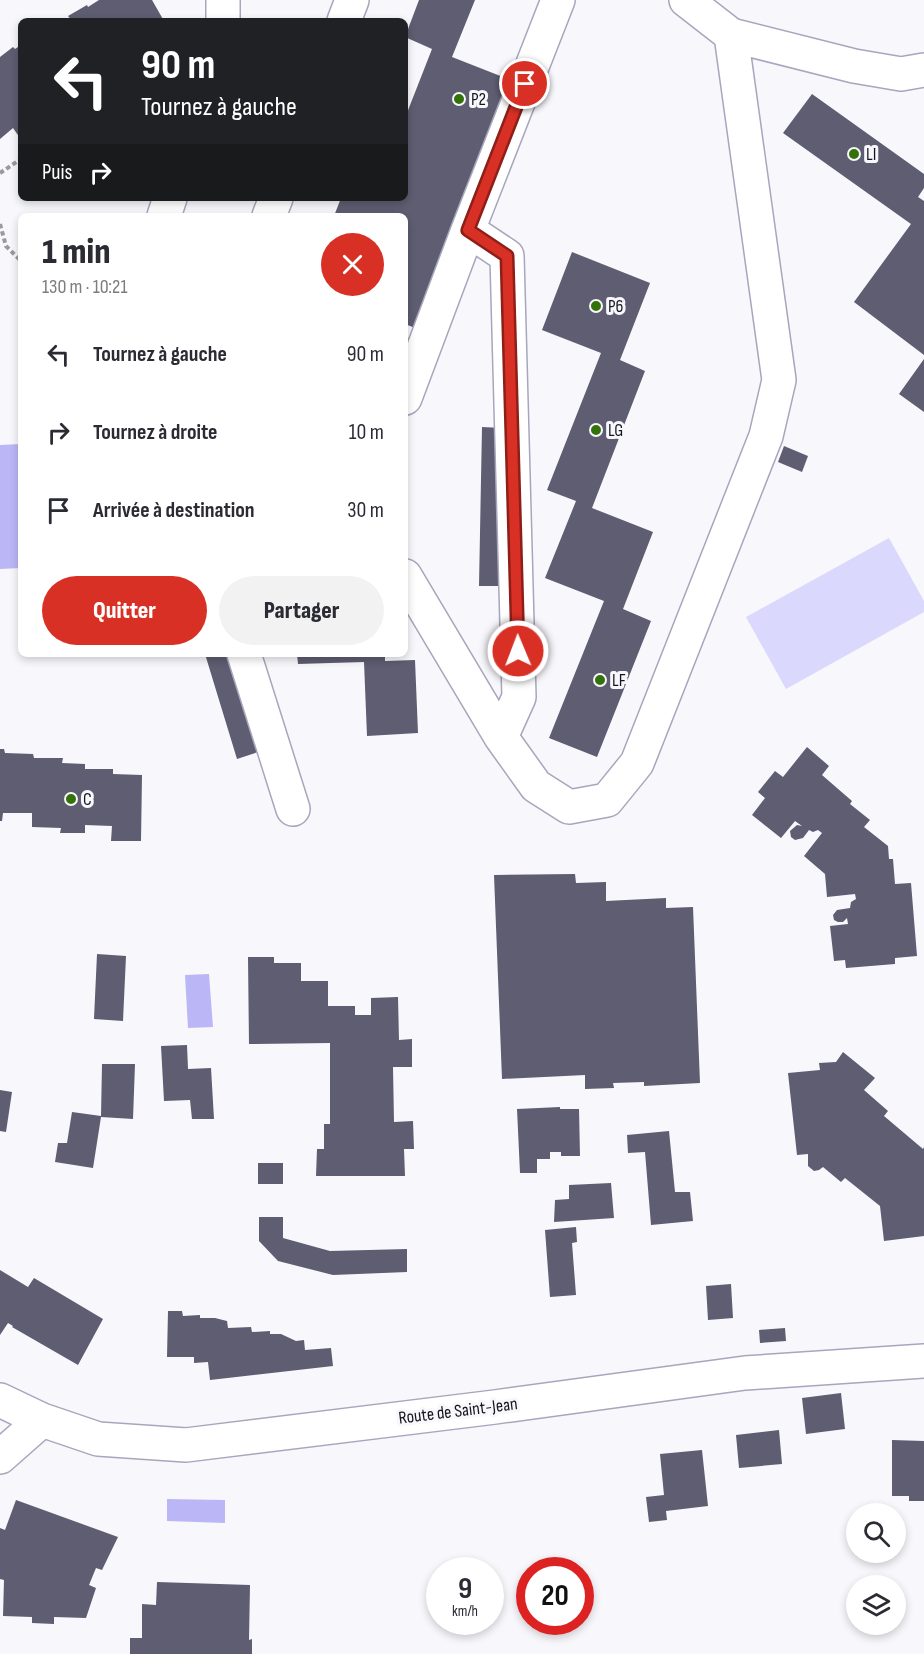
<!DOCTYPE html>
<html lang="fr">
<meta charset="utf-8">
<style>
:root{--surface:#fff;--page:#f2f2f3;--text:#2b2b33;--muted:#7c7c81;--accent:#d93025}
body{margin:0;font-family:"Sofia Sans Condensed",sans-serif;background:var(--page);color:var(--text);height:100vh;display:flex;flex-direction:column;font-size:22px;white-space:nowrap}
*{box-sizing:border-box;margin:0}
p{font-size:20px;color:var(--muted)}
.icon{flex:none;width:33px;height:33px;fill:none;stroke:currentColor;stroke-width:2;stroke-linecap:round;stroke-linejoin:round}
.map{position:relative;flex:1;overflow:hidden}
.sheet{position:absolute;left:18px;top:213px;width:390px;height:444px;display:flex;flex-direction:column;background:var(--surface);border-radius:9px;box-shadow:0 3px 9px #0003}
.sheet>*{flex:none}
.guide{position:absolute;left:18px;top:18px;width:390px;height:183px;border-radius:9px;box-shadow:0 3px 9px #0003;background:#202124;color:#fff;overflow:hidden}
.tools{position:absolute;left:846px;top:1503px;display:grid;gap:12px}
.tools a{display:grid;place-items:center;width:60px;height:60px;border-radius:50%;background:var(--surface);box-shadow:0 3px 9px #0003;font-size:30px}
.speed{position:absolute;left:426px;top:1557px;display:flex;gap:12px;font-size:30px;font-weight:700;text-align:center}
.speed>*{display:grid;place-content:center;width:78px;height:78px;border-radius:50%;background:var(--surface);box-shadow:0 3px 9px #0003;line-height:1}
.speed small{font-size:15px;font-weight:400}
.speed .limit{border:9px solid #d22;background:#fff;color:#111}
.pin{position:absolute;display:grid;place-items:center;width:51px;height:51px;color:#fff;margin:-26px;border:3px solid #fff;border-radius:50%;box-shadow:0 2px 6px #0007}
.me{position:absolute;width:66px;margin:-33px;rotate:359deg;stroke-linejoin:round;filter:drop-shadow(0 0 4px #0008)}
.turn{display:flex;align-items:center;gap:21px;height:126px;padding:0 24px;font-size:27px}
.turn .icon{width:78px;height:78px;stroke-width:2.5}
.turn b{display:block;font-size:42px;line-height:51px}
.then{display:flex;align-items:center;height:57px;padding:0 24px;background:#0003;gap:12px;font-size:22px}
.round{display:grid;place-items:center;flex:none;width:63px;height:63px;border-radius:32px;background:var(--page)}
.summary{display:flex;align-items:center;justify-content:space-between;height:102px;padding:0 24px}
h1{font-size:36px;font-weight:800;line-height:45px}
.primary-button{display:flex;gap:12px;margin-top:auto;padding:12px 24px}
.primary-button a{flex:1;height:69px;border-radius:36px;background:var(--accent);color:#fff;font-size:24px;font-weight:800;line-height:69px;text-align:center}
.primary-button a+a{background:var(--page);color:var(--text)}
ul{padding:0;list-style:none}
li{display:flex;align-items:center;gap:18px;height:78px;padding:0 24px}
li div{flex:1}
li b{display:block;font-size:22px}
li em{font-style:normal}
.map>svg:first-child{display:block}
.green{fill:#dad8fc}
.water{fill:#bbb7f6}
.building{fill:#5e5d71}
.lines{fill:none;stroke-linecap:round;stroke-linejoin:round}
.minor-casing{stroke:#a7a6bd;stroke-width:36}
.path{stroke:#99999f;stroke-width:4;stroke-dasharray:4.5 3;stroke-linecap:butt}
.minor{stroke:#fff;stroke-width:33}
.route-casing{stroke:#8d1f18;stroke-width:15}
.route{stroke:#d93025;stroke-width:10}
.poi-dot{fill:#327209;stroke:#f7f7fc;stroke-width:2}
.labels{text-anchor:middle;dominant-baseline:central;stroke-width:6;stroke-linejoin:round;paint-order:stroke}
.poi-label{font-size:18px;fill:#15141c;stroke:#f7f7fc;text-anchor:start}
.street-label{font-size:18px;fill:#15141c;stroke:#f7f7fc}
</style>
<div class="map">
<svg width="924" height="1654" viewBox="0 0 924 1654">
<rect width="100%" height="100%" fill="#f7f7fc"/>
<path class="green" d="M889 538 924 601V612L786 689 746 617Z"/>
<path class="water" d="M21 444V568L0 569V445Z
M209 974 213 1027 188 1028 185 975Z
M167 1499 225 1500V1523L167 1521Z"/>
<path class="building" d="M99 0H152L164 21H72L68 16 87 5 88 7Z
M419 0H475L452 57 513 81 415 328 405 324V216H334L341 198H405V118L432 49 405 37Z
M21 45V136L20 138 13 128 0 139V57L13 47 15 49Z
M812 94 924 174V188L918 197 924 201V355L854 302 911 224 783 133Z
M572 252 650 283 620 360 645 371 592 508 653 532 623 609 651 621 597 757 549 738 604 601 545 578 576 501 547 490 601 353 542 330Z
M405 336 411 339 405 354Z
M924 359V412L899 394Z
M482 427 503 428 501 586H479Z
M784 446 808 456 802 472 778 462Z
M205 654H228L258 752 237 759Z
M297 654H385V661L415 660 418 733 367 736 364 662 298 664Z
M807 747 829 766 822 775 852 801 850 804 870 820 864 827 888 846 889 859H893L895 884 911 883 917 956 895 958V964L846 968 845 960 834 961 830 926 848 924 847 918 843 922H838L834 920 833 915 837 910 850 908 851 902 856 899 855 894 827 897 825 874 804 856 822 833 818 830 813 832 809 830 803 838 795 840 791 837 790 831 797 825 802 826 795 821 781 838 752 815 765 798 758 792 775 771 783 777Z
M0 749H4L5 753 33 754 34 758H63L62 763 85 764V769H113V774L142 775 141 841H111L112 826 85 825V833H60L61 828 32 827V813H3L2 821H0Z
M575 874 576 883 606 882V901L666 898V908L693 907 700 1083 644 1086V1082L613 1083 614 1088 585 1089V1075L502 1079 494 875Z
M97 954 126 956 123 1021 94 1019Z
M248 957H274V963H301V981H328V1006H355V1015H371V998L398 997 399 1040 412 1039V1067H393L394 1122 413 1121 414 1149H404L405 1176H316L317 1149H324V1124H330V1043L249 1044Z
M187 1045 188 1069 211 1068 214 1119H192L190 1100 164 1101 161 1046Z
M843 1052 875 1078 864 1090 888 1111 884 1116 923 1149 924 1147V1236L884 1241 880 1206 845 1178 841 1182 823 1167 819 1170 814 1171 808 1166V1154L797 1155 788 1073 820 1070 819 1063 836 1062Z
M102 1064H135L133 1119 101 1117 93 1168 55 1162 58 1143H67L72 1112 101 1116Z
M0 1090 12 1092 6 1132 0 1131Z
M560 1107V1109H579L580 1156H561V1152H550V1159H537V1173H520L517 1109Z
M669 1131 675 1192H690L693 1221 651 1225 645 1152 628 1153 627 1135Z
M258 1163H283V1184H258Z
M611 1183 614 1218 554 1222 555 1200 569 1199V1185Z
M259 1217H283V1238L330 1251 407 1249V1272L333 1275 278 1261 259 1241Z
M576 1227 577 1242 572 1243 576 1295 550 1297 545 1230Z
M0 1270 28 1287 34 1278 103 1319 78 1365 12 1327 13 1326 8 1323 0 1335Z
M731 1284 733 1318 708 1320 706 1286Z
M168 1311H182L183 1316 200 1315V1318H215L227 1321 228 1328 251 1327 252 1332 270 1331V1334H281L296 1341 304 1340 305 1350 331 1348 333 1366 210 1380 208 1362 194 1363V1357H167Z
M785 1328 786 1341 760 1343 759 1330Z
M841 1393 845 1429 806 1434 802 1398Z
M779 1430 782 1464 739 1468 736 1435Z
M892 1440 924 1441V1501H909V1496H892Z
M702 1450 708 1506 666 1511 667 1520 649 1522 646 1497 664 1495 660 1454Z
M16 1500 118 1537 102 1570 96 1568 89 1585 96 1588 86 1618 54 1617V1624L32 1623V1617L3 1616 4 1580 0 1579V1528L5 1530Z
M157 1582 250 1585 249 1640 252 1639V1654H130V1638H142V1604L156 1605Z"/>
<g class="lines">
<defs>
<path id="minor" d="M686 0 731 35 854 66 901 74 924 70
M223 21V0
M344 21 352 0
M164 216 170 198
M269 216 276 198
M468 230 507 256 519 697 501 737
M405 398 468 230 558 0
M405 576 501 737 536 786 569 807 607 800 637 763 766 436 779 380 731 35
M244 654 293 809
M0 1400 42 1420 98 1439 186 1445 495 1407 745 1373 924 1361
M0 1457 42 1420"/>
</defs>
<use href="#minor" class="minor-casing"/>
<path class="path" d="M0 173 21 159
M0 224 6 246 21 261"/>
<use href="#minor" class="minor"/>
</g>
<g class="lines">
<defs>
<path id="route" d="M518 651 507 256 468 230 525 84"/>
</defs>
<use href="#route" class="route-casing"/>
<use href="#route" class="route"/>
</g>
<g class="poi-dot">
<circle cx="459" cy="99" r="6"/>
<circle cx="854" cy="154" r="6"/>
<circle cx="596" cy="306" r="6"/>
<circle cx="596" cy="430" r="6"/>
<circle cx="600" cy="680" r="6"/>
<circle cx="71" cy="799" r="6"/>
</g>
<g class="labels">
<g class="poi-label">
<text x="471" y="99">P2</text>
<text x="866" y="154">LI</text>
<text x="608" y="306">P6</text>
<text x="608" y="430">LG</text>
<text x="612" y="680">LF</text>
<text x="83" y="799">C</text>
</g>
<g class="street-label">
<text transform="translate(458 1411) rotate(-7)">Route de Saint-Jean</text>
</g>
</g>
</svg>
<div class="tools">
<a><svg class="icon" aria-label="search" viewBox="0 0 24 24"><circle cx="10" cy="10" r="6"/><path d="M15 15l6 6"/></svg></a>
<a><svg class="icon" aria-label="layers" viewBox="0 0 24 24"><path d="M12 4l9 5-9 5-9-5zM3 14l9 5 9-5"/></svg></a>
</div>
<div class="speed"><div>9<small>km/h</small></div><div class="limit">20</div></div>
<div class="pin" style="left:525px;top:84px;background:#d93025"><svg class="icon" aria-label="arrive" viewBox="0 0 24 24"><path d="M6 21V4h12l-3 4 3 4H6"/></svg></div>
<svg class="me" style="left:518px;top:651px" viewBox="-20 -20 40 40"><circle r="17" fill="#d93025" stroke="#fff" stroke-width="3"/><path d="M0-11L8 9 0 5-8 9z" fill="#fff"/></svg>
<div class="guide">
<div class="turn"><svg class="icon" aria-label="left" viewBox="0 0 24 24"><path d="M17 20v-9H6M10 6l-5 5 5 5"/></svg><div><b>90 m</b>Tournez à gauche</div></div>
<div class="then">Puis<svg class="icon" aria-label="right" viewBox="0 0 24 24"><path d="M7 20v-9h11M14 6l5 5-5 5"/></svg></div>
</div>
<section class="sheet">
<div class="summary"><div><h1>1 min</h1><p>130 m · 10:21</p></div><a class="round" style="background:#d93025;color:#fff"><svg class="icon" aria-label="close" viewBox="0 0 24 24"><path d="M6 6l12 12M18 6L6 18"/></svg></a></div>
<ul>
<li><svg class="icon" aria-label="left" viewBox="0 0 24 24"><path d="M17 20v-9H6M10 6l-5 5 5 5"/></svg><div><b>Tournez à gauche</b></div><em>90 m</em></li>
<li><svg class="icon" aria-label="right" viewBox="0 0 24 24"><path d="M7 20v-9h11M14 6l5 5-5 5"/></svg><div><b>Tournez à droite</b></div><em>10 m</em></li>
<li><svg class="icon" aria-label="arrive" viewBox="0 0 24 24"><path d="M6 21V4h12l-3 4 3 4H6"/></svg><div><b>Arrivée à destination</b></div><em>30 m</em></li>
</ul>
<div class="primary-button"><a>Quitter</a><a>Partager</a></div>
</section>
</div>
